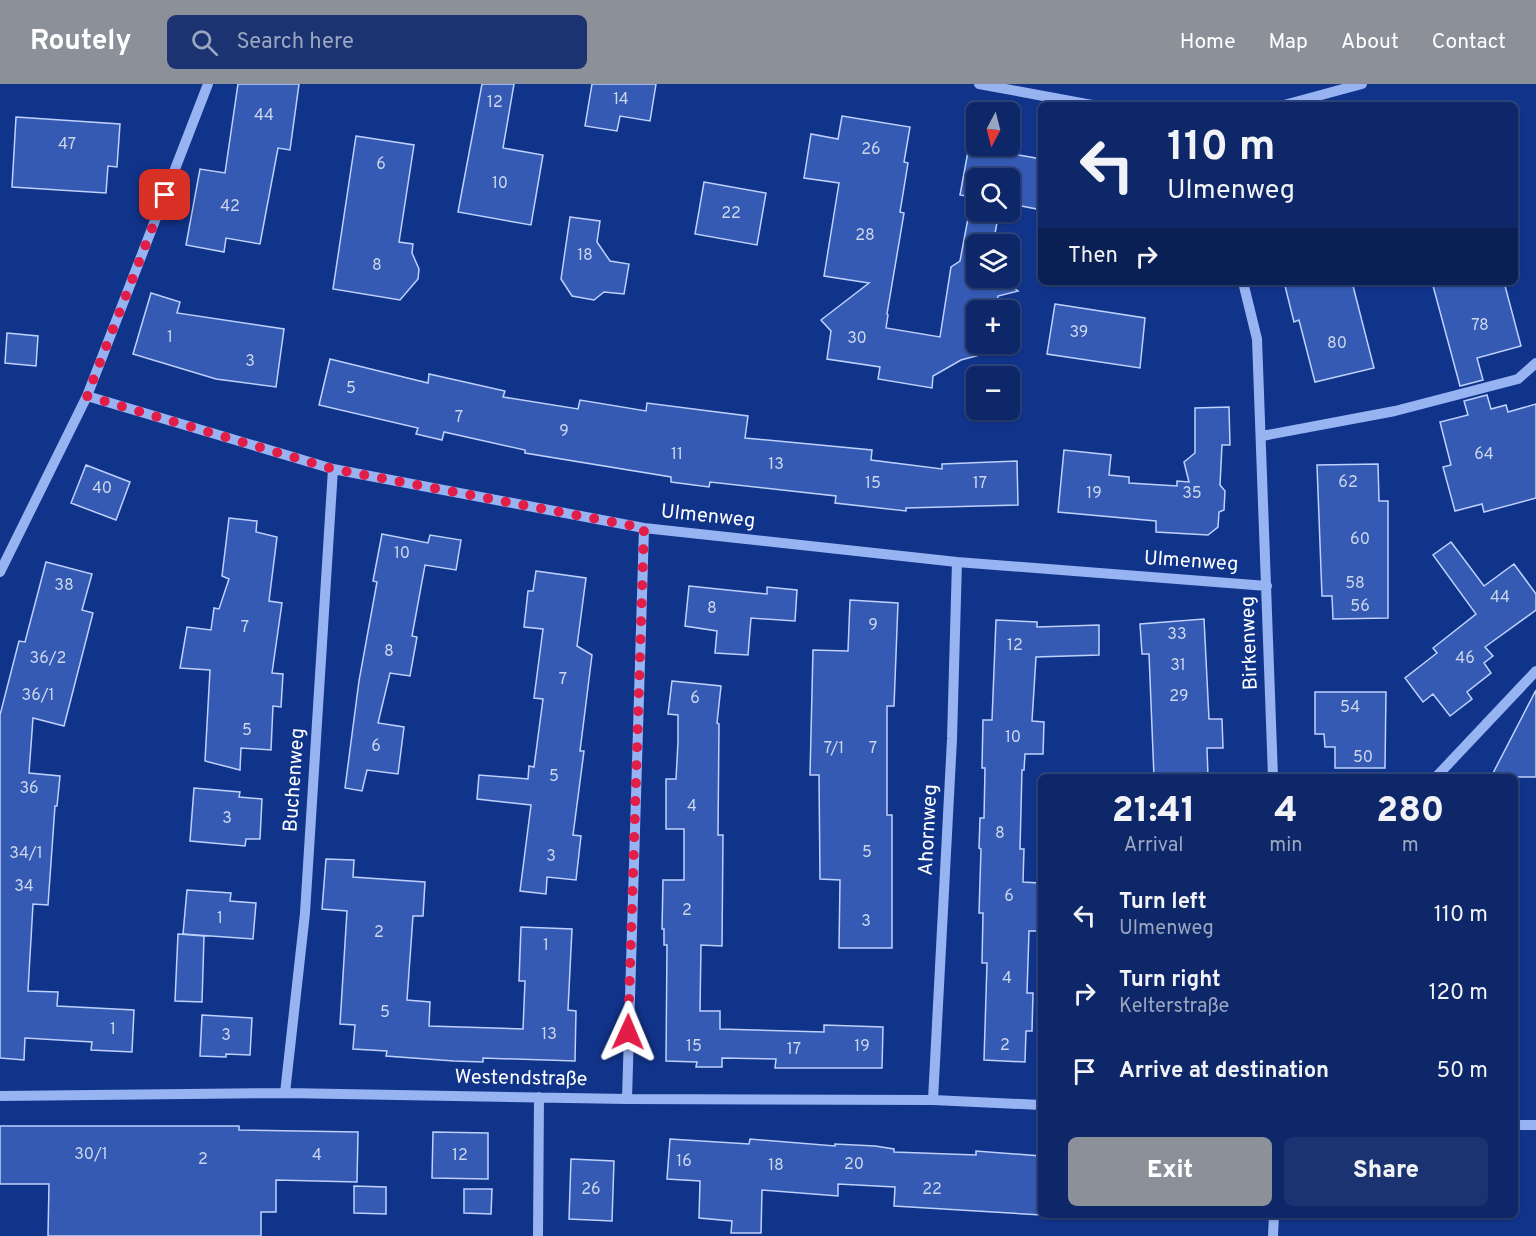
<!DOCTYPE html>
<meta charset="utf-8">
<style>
:root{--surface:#0d2768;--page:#1b3371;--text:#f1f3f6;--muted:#9aa5c0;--line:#2d447c;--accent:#8c9099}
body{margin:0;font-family:Overpass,sans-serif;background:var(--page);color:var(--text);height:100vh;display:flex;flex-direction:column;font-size:22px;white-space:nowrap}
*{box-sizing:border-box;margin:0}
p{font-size:20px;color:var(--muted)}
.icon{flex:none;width:33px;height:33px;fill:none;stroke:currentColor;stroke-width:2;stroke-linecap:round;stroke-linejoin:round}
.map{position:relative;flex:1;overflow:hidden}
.drawer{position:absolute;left:1038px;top:690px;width:480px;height:444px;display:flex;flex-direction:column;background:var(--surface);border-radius:9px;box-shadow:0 2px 4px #0004,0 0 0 2px var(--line)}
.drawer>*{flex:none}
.top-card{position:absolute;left:1038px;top:18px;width:480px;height:183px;border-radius:9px;box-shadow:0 2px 4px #0004,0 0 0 2px var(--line);background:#0d2768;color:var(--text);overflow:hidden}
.needle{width:39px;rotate:187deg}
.fabs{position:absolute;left:966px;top:18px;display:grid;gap:12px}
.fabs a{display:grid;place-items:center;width:54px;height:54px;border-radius:9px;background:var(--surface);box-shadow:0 2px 4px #0004,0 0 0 2px var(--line);font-size:30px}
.pin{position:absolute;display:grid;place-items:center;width:51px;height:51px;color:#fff;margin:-26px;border-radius:12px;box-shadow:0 3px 9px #0006}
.me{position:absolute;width:66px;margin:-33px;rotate:1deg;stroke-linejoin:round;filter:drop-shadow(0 0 4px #0008)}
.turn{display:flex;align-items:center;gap:21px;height:126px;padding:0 30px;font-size:27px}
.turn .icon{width:78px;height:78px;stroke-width:2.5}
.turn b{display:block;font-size:42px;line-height:51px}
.then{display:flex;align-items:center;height:57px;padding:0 30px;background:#0003;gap:12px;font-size:22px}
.eta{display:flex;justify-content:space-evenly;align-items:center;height:102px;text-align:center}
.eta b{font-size:36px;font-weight:800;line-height:42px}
.action{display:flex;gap:12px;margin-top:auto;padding:12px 30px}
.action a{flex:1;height:69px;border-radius:9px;background:var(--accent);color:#fff;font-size:24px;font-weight:800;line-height:69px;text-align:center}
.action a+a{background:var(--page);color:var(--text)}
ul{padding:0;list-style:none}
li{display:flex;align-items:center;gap:18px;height:78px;padding:0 30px}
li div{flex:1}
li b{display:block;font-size:22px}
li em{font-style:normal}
header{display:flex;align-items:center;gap:36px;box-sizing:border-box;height:84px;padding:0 30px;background:var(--accent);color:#fff}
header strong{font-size:28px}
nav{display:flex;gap:33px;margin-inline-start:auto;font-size:21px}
.search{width:420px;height:54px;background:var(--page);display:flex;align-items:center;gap:15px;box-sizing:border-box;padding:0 21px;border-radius:9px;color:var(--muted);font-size:22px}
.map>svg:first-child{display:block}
.building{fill:#345ab3;stroke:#bed1fd;stroke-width:1.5}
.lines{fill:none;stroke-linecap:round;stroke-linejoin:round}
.minor{stroke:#97b3f2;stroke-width:10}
.route{stroke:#e11d48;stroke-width:10;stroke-dasharray:0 18}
.labels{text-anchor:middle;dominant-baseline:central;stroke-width:4.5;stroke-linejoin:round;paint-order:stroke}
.number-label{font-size:16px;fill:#ccd6ec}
.street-label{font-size:20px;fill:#fff;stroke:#11348b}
</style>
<header>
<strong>Routely</strong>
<div class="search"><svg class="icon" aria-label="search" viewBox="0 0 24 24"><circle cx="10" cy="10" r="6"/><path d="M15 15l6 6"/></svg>Search here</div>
<nav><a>Home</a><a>Map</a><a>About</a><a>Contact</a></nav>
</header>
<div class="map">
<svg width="1536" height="1152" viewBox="0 0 1536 1152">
<rect width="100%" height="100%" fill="#11348b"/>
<path class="building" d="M238 0H299L290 66 278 64 260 160 226 154 224 168 186 161 200 85 225 89Z
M482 0H514L503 64 543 71 531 141 458 128Z
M592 0H656L650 37 620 32 617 47 585 42Z
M842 32 910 43 904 78 908 79 900 128 904 129 887 230 888 231 886 244 940 253 951 183 960 177 972 113 960 111 969 62 1041 75V101L1037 125 1010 120V94H976V128H999L993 160H976V194H1000L1018 207 998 212 995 226H976V260H982L980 271 961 276 933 292 932 304 878 295 880 283 827 275 831 247 821 236 869 199 824 192 839 99 804 94 811 50 838 55Z
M16 33 120 40 117 83 108 82 106 109 12 103Z
M356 52 414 61 399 158 413 160 412 169 419 185 418 195 400 216 333 205Z
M704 98 766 109 757 161 695 150Z
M570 133 600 137 597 158 610 177 629 180 624 210 604 208 594 216 572 212 561 195Z
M1284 198H1352L1374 284 1315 298 1299 236 1294 238Z
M1432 198H1504L1521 262 1477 274 1483 296 1460 302Z
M151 209 180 218 177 229 284 245 276 303 216 295 133 270Z
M1055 220 1145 234 1140 284 1047 270Z
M7 249 38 252 36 282 5 279Z
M330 275 428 299 429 290 505 307 503 313 578 325 580 316 646 327 647 319 748 332 745 354 872 366 871 376 942 385V380L1017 377 1018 421 906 424V427L835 419 836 412 710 398 709 403 671 398V393L525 369V366L444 348 442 356 416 350 418 344 319 321Z
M1487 311 1491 325 1506 321 1508 328 1536 320V414L1484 428 1482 420 1455 427 1443 383 1451 381 1440 338 1468 331 1464 317Z
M1229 323 1230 361H1222L1220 401 1225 407 1224 426 1219 428 1218 443 1208 451 1156 448V437L1058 428 1064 366 1111 371 1109 391 1129 393V399L1177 402V397L1189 398 1184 378 1195 369V324Z
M1378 380 1379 417H1388V534L1333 535 1332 512H1322L1317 381Z
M86 381 130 398 116 436 71 419Z
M229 434 257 437 256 448 277 453 269 517 282 519 272 589 283 590 281 623 273 622 271 666 241 664 240 686 205 677 210 586 180 584 187 543 211 546 214 524 219 525 229 495 222 492Z
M382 450 428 459 430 451 461 456 456 486 425 481 412 552 417 553 410 592 390 589 378 639 404 643 398 690 367 686 362 707 345 704 359 597 377 498 373 497Z
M1451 458 1484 502 1514 480 1536 510V526L1485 563 1493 572 1484 579 1491 589 1467 608 1472 615 1450 632 1433 610 1423 618 1405 594 1437 569 1433 564 1476 530 1433 471Z
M46 478 92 490 82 526 93 529 64 642 33 634 29 689 60 692 57 722H55L48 821 33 820 28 907 58 908 57 922 134 926 132 968 91 966 92 958 25 954 24 976 0 974V631L19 557 25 558Z
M536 487 586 494 577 562 592 571 580 667H584L573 751 581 752 576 796 547 793 546 810 520 807 531 721 477 715 479 691 528 695 529 682 534 683 543 615 534 614 543 545 524 543 528 507H533Z
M689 502 767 510V503L797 506 795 537 751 534 748 571 715 569 717 547 685 542Z
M850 516 898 519 894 622H887V731H892V864H839L840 796 820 795 819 691H810L813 566 848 567Z
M1204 535 1209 635H1222L1223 664H1207L1208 693H1154L1149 570H1142L1140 540Z
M996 536 1037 538V543L1099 541V571L1036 573 1032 637 1044 638 1043 670H1025L1024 686H1022L1020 765H1024L1023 798 1039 799 1037 847H1029L1027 909H1033L1032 947H1026L1025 978 984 976 987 879H982L983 829H979L981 765 979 764 980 734H984L985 684H982L983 636H992Z
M672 597 721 602 717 639 719 640 718 751H723L722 862 701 861 700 927H720V945L824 948V941L883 943 882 984H775L776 975 722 974V983H696L697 978 666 977 667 861H664V845H662L663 796H684V745H666V695H676L678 658V631L668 630Z
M1536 606V693H1491Z
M1315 608H1386L1385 684H1335V663H1325L1324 650H1315Z
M194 704 240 708 239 713 262 715 260 755H246L245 762 190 757Z
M326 775 354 776 353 793 425 798 423 832H413L407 916 430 918 429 942 523 945 525 897H519L521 843 572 845 568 926 576 927 575 977 483 974V978L454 977 386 972 387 967 353 965 355 941 340 940 347 827 322 825Z
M187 806 231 809 230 817 256 819 253 855 183 850Z
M178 850 204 852 202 918 175 917Z
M202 931 252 934 250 971 226 970V973L200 972Z
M0 1042H239V1046L358 1048 357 1098 276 1096V1128H261V1152H48L49 1100H0Z
M433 1048 488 1049V1095L432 1094Z
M670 1055 749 1060 750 1055 835 1062V1060L875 1062 894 1065V1068L976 1071V1067L1041 1072V1131L894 1122 895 1103 838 1100V1112L762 1106 761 1149H731L732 1137 699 1134 700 1097 667 1095Z
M571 1075 614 1077 612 1137 569 1135Z
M354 1102 386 1103V1130L354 1129Z
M464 1105H492L491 1130 464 1129Z"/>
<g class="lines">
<path class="minor" d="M979 0 1092 21
M1284 21 1362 0
M1243 198 1257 255 1273 693
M87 312 333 385 644 444 957 478 1267 502
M1262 352 1395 327 1518 295 1536 279
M0 488 87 312 208 0
M1436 693 1536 587
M285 1009 305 829 333 385
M0 1012 285 1009 627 1015 933 1016 1041 1021
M627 1015 644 444
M933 1016 952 655 957 478
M1515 1041H1536
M538 1152 539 1013
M1273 1152 1274 1131"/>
</g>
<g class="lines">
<path class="route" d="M165 111 87 312 333 385 644 444 628 948"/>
</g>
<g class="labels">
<g class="number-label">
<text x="621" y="16">14</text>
<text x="495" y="19">12</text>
<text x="264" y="32">44</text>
<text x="67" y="61">47</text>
<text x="871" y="66">26</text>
<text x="381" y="81">6</text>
<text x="500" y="100">10</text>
<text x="230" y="123">42</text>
<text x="731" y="130">22</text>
<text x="865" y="152">28</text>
<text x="585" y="172">18</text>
<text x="377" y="182">8</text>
<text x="1480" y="242">78</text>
<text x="1079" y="249">39</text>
<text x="170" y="254">1</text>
<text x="857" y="255">30</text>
<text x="1337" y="260">80</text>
<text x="250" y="278">3</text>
<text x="351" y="305">5</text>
<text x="459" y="334">7</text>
<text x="564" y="348">9</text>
<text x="677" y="371">11</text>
<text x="1484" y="371">64</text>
<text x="776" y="381">13</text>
<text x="1348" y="399">62</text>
<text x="873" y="400">15</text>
<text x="980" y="400">17</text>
<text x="102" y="405">40</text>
<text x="1094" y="410">19</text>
<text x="1192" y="410">35</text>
<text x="1360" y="456">60</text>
<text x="402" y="470">10</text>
<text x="1355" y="500">58</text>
<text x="64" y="502">38</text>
<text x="1500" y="514">44</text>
<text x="1360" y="523">56</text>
<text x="712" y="525">8</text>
<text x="873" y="542">9</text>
<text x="245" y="544">7</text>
<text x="1177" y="551">33</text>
<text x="1015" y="562">12</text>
<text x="389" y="568">8</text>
<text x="48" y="575">36/2</text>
<text x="1465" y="575">46</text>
<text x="1178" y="582">31</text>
<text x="563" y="596">7</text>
<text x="38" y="612">36/1</text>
<text x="1179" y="613">29</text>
<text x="695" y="615">6</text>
<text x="1350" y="624">54</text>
<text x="247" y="647">5</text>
<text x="1013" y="654">10</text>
<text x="376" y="663">6</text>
<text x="834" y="665">7/1</text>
<text x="873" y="665">7</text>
<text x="1363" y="674">50</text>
<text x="554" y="693">5</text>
<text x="29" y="705">36</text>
<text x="692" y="723">4</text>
<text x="227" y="735">3</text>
<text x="1000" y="750">8</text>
<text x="867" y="769">5</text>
<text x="26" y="770">34/1</text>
<text x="551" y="773">3</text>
<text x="24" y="803">34</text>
<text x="1009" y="813">6</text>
<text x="687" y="827">2</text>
<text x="220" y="835">1</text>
<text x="866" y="838">3</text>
<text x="379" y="849">2</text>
<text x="546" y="862">1</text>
<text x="1007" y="895">4</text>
<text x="385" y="929">5</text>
<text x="113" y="946">1</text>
<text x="549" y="951">13</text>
<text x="226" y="952">3</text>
<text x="1005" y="962">2</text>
<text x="694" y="963">15</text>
<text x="862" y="963">19</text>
<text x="794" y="966">17</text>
<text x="91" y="1071">30/1</text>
<text x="317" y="1072">4</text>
<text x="460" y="1072">12</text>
<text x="203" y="1076">2</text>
<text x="684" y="1078">16</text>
<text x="854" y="1081">20</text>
<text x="776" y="1082">18</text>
<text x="591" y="1106">26</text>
<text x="932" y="1106">22</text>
</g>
<g class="street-label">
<text transform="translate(708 433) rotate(6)">Ulmenweg</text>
<text transform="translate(1191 478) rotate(4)">Ulmenweg</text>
<text transform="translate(1250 559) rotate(-92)">Birkenweg</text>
<text transform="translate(295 696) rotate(-86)">Buchenweg</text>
<text transform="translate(929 746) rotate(-87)">Ahornweg</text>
<text transform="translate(521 995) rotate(1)">Westendstraße</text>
</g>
</g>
</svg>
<div class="fabs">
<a><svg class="needle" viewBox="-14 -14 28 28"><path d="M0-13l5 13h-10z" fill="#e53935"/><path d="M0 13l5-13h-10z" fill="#9aa5c0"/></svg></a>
<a><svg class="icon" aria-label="search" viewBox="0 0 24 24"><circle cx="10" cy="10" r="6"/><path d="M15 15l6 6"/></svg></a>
<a><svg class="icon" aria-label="layers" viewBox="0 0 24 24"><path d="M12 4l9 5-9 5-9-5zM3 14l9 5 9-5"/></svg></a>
<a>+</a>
<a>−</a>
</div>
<div class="pin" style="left:165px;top:111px;background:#d93025"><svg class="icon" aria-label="arrive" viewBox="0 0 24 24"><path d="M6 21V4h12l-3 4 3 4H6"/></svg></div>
<svg class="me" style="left:628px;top:948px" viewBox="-20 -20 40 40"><path d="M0-17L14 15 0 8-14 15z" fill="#e11d48" stroke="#fff" stroke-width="4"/></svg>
<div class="top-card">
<div class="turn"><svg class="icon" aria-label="left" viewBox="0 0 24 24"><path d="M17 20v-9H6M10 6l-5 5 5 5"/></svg><div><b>110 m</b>Ulmenweg</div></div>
<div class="then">Then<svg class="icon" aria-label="right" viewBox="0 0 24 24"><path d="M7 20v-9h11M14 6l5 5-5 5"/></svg></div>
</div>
<section class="drawer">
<div class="eta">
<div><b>21:41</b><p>Arrival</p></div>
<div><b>4</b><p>min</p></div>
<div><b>280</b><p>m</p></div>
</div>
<ul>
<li><svg class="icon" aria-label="left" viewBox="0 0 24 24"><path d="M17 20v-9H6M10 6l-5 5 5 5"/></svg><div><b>Turn left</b><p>Ulmenweg</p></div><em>110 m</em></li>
<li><svg class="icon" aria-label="right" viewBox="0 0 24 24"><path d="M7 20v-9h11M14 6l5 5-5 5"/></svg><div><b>Turn right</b><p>Kelterstraße</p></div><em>120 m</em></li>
<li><svg class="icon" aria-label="arrive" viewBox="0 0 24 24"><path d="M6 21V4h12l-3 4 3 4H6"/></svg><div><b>Arrive at destination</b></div><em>50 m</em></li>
</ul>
<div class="action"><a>Exit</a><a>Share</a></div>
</section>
</div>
